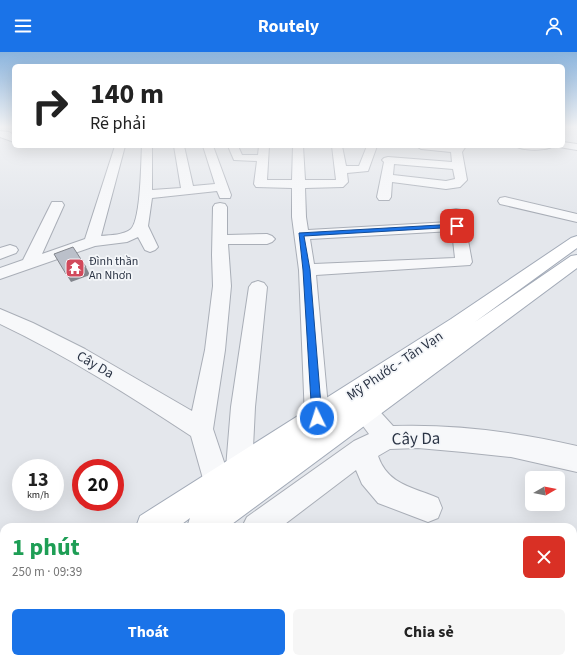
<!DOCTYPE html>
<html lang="vi">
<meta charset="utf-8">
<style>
:root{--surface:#fff;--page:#f6f6f6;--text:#222;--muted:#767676;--accent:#1a73e8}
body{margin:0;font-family:"Source Sans 3",sans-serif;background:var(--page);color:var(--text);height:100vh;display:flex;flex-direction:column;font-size:15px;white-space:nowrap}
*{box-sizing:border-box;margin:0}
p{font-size:13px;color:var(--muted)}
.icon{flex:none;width:22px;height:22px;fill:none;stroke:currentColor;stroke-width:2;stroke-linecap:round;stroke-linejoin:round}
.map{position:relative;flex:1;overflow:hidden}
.sheet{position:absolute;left:0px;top:471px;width:577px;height:140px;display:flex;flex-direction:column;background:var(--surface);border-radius:12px 12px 0 0;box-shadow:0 4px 16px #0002}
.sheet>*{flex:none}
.top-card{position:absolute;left:12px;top:12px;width:553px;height:84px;border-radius:6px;box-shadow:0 4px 16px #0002;background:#fff;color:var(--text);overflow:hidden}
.needle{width:26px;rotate:81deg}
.fabs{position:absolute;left:525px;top:419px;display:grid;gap:8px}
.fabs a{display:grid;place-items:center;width:40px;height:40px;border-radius:6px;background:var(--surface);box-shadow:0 4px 16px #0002;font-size:20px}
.speed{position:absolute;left:12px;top:407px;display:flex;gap:8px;font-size:20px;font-weight:700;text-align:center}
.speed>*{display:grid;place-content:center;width:52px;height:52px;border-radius:50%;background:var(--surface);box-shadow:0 4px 16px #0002;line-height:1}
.speed small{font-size:10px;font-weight:400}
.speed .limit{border:6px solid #d22;background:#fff;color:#111}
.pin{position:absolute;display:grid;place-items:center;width:34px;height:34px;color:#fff;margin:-17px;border-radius:8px;box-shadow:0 2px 6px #0006}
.me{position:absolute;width:44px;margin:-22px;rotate:356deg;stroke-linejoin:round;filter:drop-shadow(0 0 3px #0008)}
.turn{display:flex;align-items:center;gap:14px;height:84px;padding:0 12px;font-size:18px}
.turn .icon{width:52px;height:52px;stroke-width:2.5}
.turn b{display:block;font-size:28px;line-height:34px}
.round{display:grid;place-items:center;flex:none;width:42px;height:42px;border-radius:6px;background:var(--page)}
.headline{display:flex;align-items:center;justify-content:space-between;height:68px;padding:0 12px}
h1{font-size:24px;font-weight:700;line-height:30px;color:#1e9e55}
.action{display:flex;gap:8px;margin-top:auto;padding:8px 12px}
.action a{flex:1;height:46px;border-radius:6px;background:var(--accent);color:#fff;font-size:16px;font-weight:700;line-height:46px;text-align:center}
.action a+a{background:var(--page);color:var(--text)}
header{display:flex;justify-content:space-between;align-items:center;height:52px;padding:0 12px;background:var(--accent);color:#fff;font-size:18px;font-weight:700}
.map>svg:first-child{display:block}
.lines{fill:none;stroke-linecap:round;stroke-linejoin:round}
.minor-casing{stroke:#a9aeb7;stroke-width:2}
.major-casing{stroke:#a3abb8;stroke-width:2}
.minor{fill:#f7f8fa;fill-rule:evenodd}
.major{fill:#fff;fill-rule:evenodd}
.shaded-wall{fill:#83868d}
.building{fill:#bbc0ca;stroke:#83868d}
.route{fill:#1a73e8;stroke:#114b97}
.labels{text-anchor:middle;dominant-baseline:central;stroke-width:3.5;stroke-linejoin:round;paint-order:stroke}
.far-poi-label{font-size:12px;fill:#2b3445;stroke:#f4f6f9;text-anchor:start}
.street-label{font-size:14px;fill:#2b3445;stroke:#f4f6f9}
.near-street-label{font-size:17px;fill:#2b3445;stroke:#f4f6f9}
</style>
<header><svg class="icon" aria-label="menu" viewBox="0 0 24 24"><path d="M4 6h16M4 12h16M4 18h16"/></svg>Routely<svg class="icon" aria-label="person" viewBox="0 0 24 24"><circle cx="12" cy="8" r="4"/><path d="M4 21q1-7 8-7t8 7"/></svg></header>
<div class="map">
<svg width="577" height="611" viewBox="0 0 577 611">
<rect width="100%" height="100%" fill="#e4e7ec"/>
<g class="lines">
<defs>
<path id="minor" d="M0 79 9 80 14 83V90L0 85Z
M563 90 577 92V98L559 95 558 94H563Z
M115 94H125L101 184C111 183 124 183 131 177 141 167 141 110 142 94H152V138L181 136 174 94H184L193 134 215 132 203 94H213L231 143 230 146H220L217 139 152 146 148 174 158 195 155 198 150 200 145 198 138 185 127 190 95 194 0 227V216L23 208 52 150H62L64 153 42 202 85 187Z
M228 94H238L242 103H258L259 94H269L267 128H292L293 94H303L305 128H336L332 94H342L346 114H359L367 94H377L368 119 347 121 348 130 343 135 305 136 306 165 308 178 450 170 449 161 451 158 456 157 461 158 463 161 472 210 470 213 316 223 329 366 325 374 317 377 309 374 305 366 299 218 292 165V136L256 135 254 132 257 109 234 108ZM452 179 455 206 314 212 310 187Z
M416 94H466L462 100 467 128 460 135 446 137 392 130 391 145 389 148H379L377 145 384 110 382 108 384 106 388 105 452 110 451 100 421 97ZM394 112 453 117 455 127 446 129 393 123Z
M516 94H553C549 99 520 99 516 94Z
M505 145 577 162V170L500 152 498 149 500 146Z
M220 151 225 152 227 155V183L267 182 272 184 275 187 272 190 267 192H228L231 234 225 298 213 377 226 416 231 355 249 235 252 231 258 229 264 231 267 235 255 355 252 416 248 425 239 429 230 425 226 416 231 431 227 441 217 445 207 441 191 384C129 343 67 304 0 272V257L33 271 85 297 192 359 205 298 213 234 212 203 213 155 215 152Z
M10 193 16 195 18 198 16 201 0 207V196Z
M365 349 373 352 393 374C455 372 517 380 577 394V420L511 405 463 400 418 396 390 397 378 404C388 433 413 435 438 446L442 456 438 466 428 470 378 451 362 432 356 418 281 475H242L247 465 354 389 369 382 357 366 353 359 357 352Z
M250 607H286L287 611H251Z
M458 607H499L497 611H456Z"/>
<path id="major" d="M577 184V196L475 270 571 204 577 203V216L228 475H187L190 466 178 475H136L140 464 451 267 571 186Z
M4 554V590L0 592V556Z
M4 593V607H34L32 611H0V595Z"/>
</defs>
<use href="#minor" class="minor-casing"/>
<use href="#major" class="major-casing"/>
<use href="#minor" class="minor"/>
<use href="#major" class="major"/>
</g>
<path class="shaded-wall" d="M86 215 90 223 71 230 66 222Z"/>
<path class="building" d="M73 195 86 215 66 222 54 202Z"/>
<linearGradient id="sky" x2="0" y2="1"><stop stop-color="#8bb4dd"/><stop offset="0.47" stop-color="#f3f4f6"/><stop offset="1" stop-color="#f3f4f6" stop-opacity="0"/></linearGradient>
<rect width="577" height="159" fill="url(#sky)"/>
<path class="route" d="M457 172 459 173V175L304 184 310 218 322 366 321 370 317 371 313 370 312 366 303 218 299 181Z"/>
<defs>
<symbol id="temple-square" viewBox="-11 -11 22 22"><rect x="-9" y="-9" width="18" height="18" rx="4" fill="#d1495b" stroke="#f4f6f9"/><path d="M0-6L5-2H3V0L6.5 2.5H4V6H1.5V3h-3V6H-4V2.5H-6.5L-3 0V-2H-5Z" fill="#fff"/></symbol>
</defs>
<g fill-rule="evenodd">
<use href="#temple-square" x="64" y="205" width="22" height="22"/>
</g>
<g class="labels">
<g class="far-poi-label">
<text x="89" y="209">Đình thần<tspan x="89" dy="14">An Nhơn</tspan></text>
</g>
<g class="street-label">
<text transform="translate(95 313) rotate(30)">Cây Da</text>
<text transform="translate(395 314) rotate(-34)">Mỹ Phước - Tân Vạn</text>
</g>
<g class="near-street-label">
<text transform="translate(416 387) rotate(-1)">Cây Da</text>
</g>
</g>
</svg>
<div class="fabs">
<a><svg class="needle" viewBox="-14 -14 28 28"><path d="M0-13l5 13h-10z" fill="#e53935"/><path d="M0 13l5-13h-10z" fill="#767676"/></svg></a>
</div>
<div class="speed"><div>13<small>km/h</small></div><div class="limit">20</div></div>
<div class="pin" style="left:457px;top:174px;background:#d93025"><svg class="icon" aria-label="arrive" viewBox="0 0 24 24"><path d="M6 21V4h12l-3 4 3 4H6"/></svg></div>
<svg class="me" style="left:317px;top:366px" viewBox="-20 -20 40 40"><circle r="17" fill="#1a73e8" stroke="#fff" stroke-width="3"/><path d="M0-11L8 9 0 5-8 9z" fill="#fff"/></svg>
<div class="top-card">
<div class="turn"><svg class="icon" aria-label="right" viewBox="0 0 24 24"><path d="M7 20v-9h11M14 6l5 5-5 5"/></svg><div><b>140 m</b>Rẽ phải</div></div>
</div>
<section class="sheet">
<div class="headline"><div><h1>1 phút</h1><p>250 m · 09:39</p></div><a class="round" style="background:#d93025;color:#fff"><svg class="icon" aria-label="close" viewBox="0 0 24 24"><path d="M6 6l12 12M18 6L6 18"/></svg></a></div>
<div class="action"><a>Thoát</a><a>Chia sẻ</a></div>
</section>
</div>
